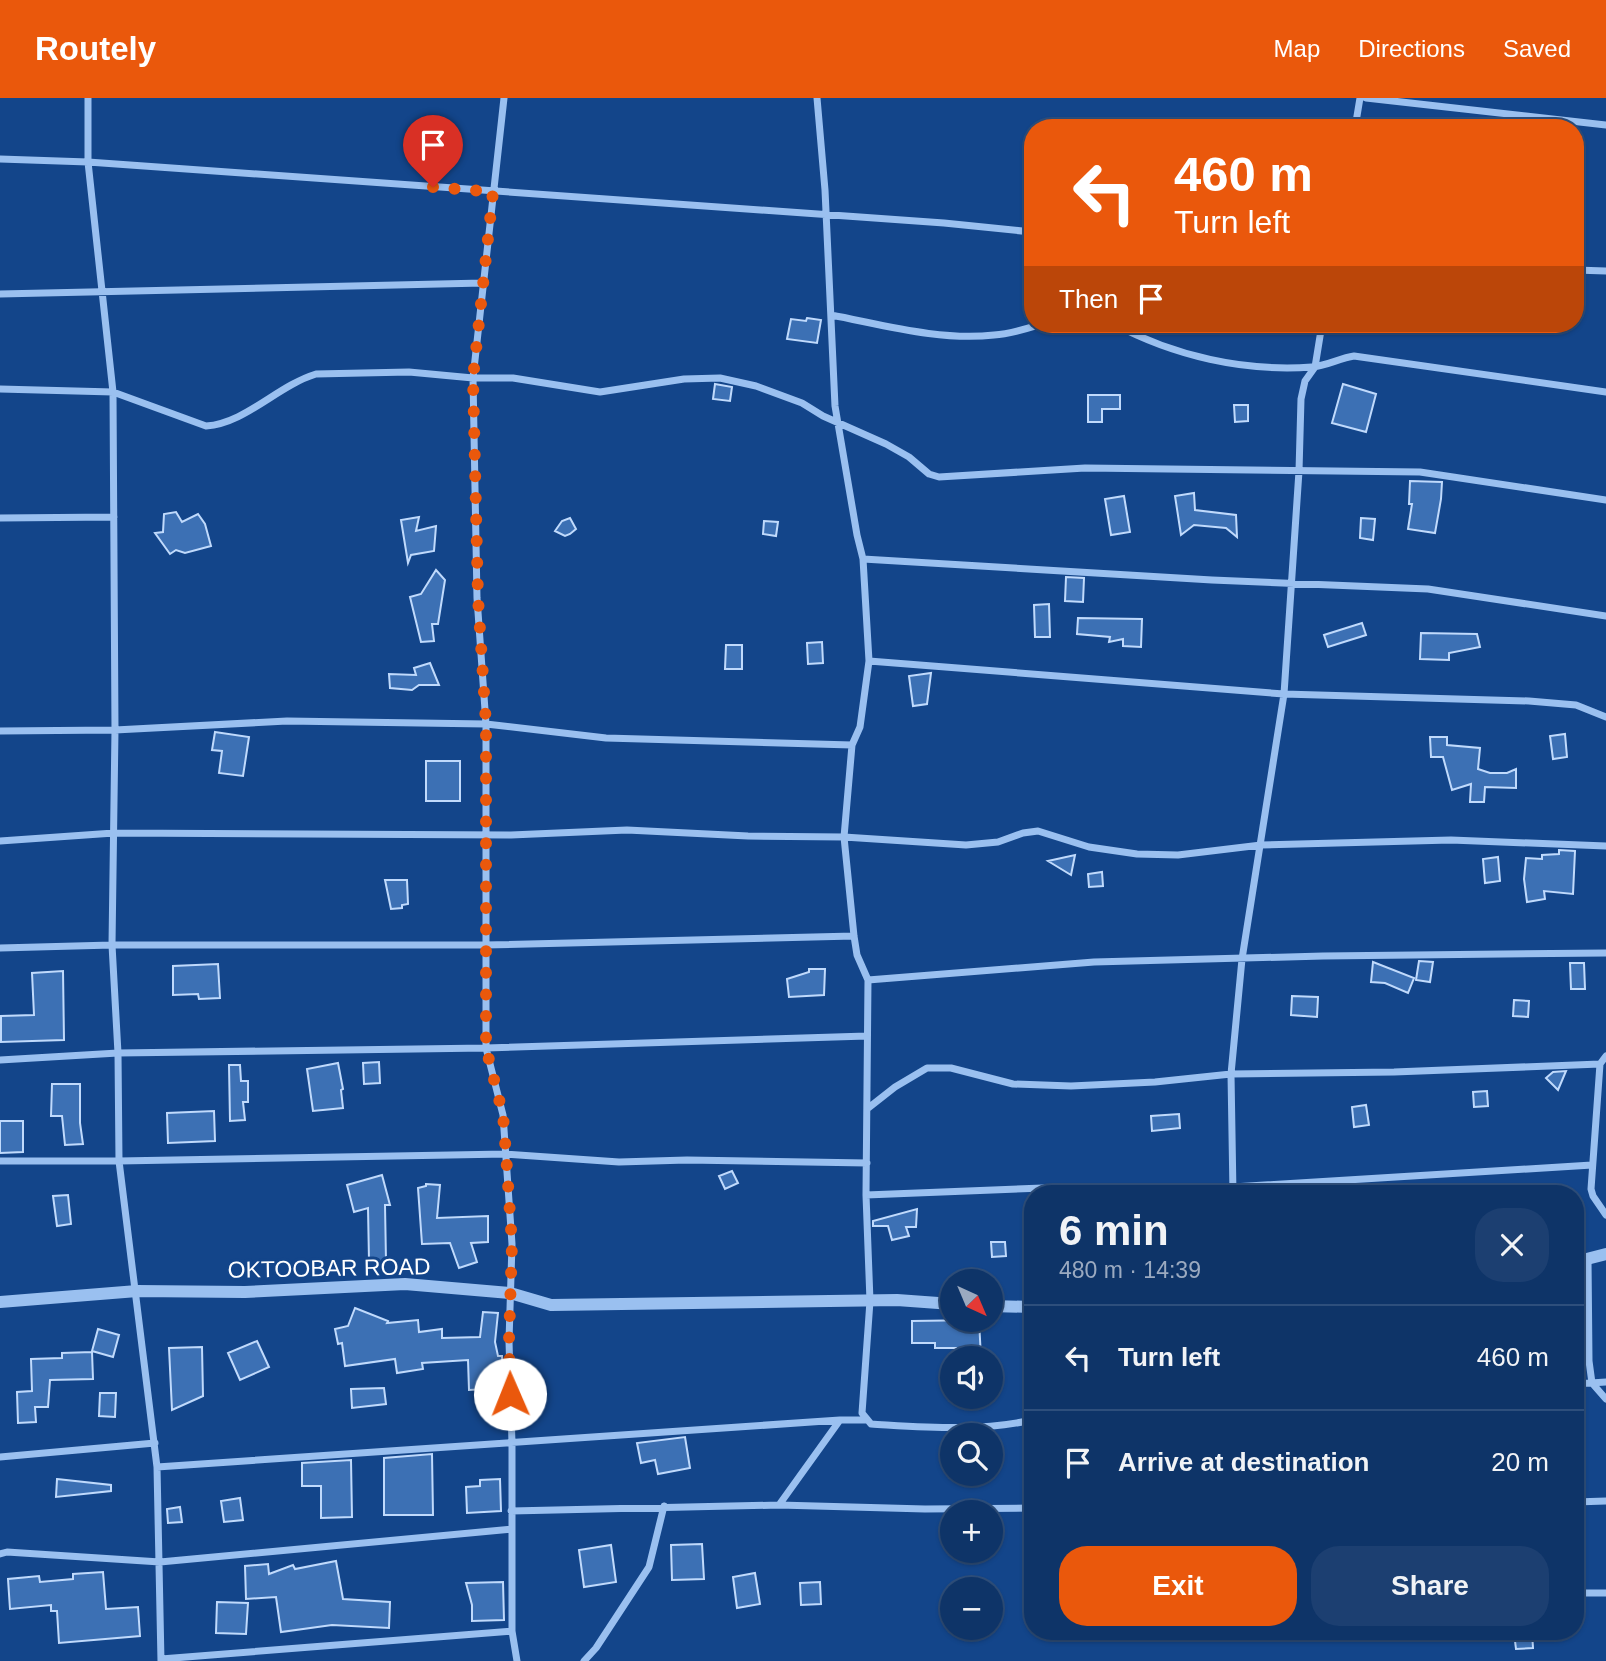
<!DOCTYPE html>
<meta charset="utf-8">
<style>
:root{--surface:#0e3468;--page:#1c3f71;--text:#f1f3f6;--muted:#9baac0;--line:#2e4f7c;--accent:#ea580c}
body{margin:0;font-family:Helvetica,sans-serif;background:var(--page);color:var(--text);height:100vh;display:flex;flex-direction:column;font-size:26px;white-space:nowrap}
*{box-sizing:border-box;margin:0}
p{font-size:23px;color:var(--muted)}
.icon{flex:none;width:38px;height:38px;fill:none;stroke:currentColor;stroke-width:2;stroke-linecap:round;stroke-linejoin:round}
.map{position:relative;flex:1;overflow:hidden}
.side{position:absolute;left:1024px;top:1087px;width:560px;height:455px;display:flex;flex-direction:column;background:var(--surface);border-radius:28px;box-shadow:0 2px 5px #0004,0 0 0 2px var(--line)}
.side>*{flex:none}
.banner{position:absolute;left:1024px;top:21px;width:560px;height:214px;border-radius:28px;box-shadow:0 2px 5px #0004,0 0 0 2px var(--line);background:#ea580c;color:#fff;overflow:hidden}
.needle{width:46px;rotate:136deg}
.controls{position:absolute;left:940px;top:1171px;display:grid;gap:14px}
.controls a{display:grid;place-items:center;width:63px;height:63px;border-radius:50%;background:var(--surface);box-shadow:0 2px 5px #0004,0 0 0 2px var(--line);font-size:35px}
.pin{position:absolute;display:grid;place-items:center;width:60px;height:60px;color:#fff;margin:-72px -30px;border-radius:50% 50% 50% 0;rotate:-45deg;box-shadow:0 0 7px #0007}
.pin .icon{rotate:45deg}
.me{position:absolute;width:77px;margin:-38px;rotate:359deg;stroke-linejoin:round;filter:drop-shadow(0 0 5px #0008)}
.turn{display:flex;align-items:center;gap:24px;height:147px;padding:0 35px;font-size:32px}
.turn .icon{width:91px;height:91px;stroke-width:2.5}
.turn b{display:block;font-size:49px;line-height:60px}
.then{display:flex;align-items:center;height:66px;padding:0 35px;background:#0003;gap:14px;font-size:26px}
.round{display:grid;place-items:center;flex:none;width:74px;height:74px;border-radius:28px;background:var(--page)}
.overview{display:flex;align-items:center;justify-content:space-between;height:119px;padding:0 35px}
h1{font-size:42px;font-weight:700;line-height:52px}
.primary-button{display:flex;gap:14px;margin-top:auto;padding:14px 35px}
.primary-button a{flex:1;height:80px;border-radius:28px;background:var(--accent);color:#fff;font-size:28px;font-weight:700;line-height:80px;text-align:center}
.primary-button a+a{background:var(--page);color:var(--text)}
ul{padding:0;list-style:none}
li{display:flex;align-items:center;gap:21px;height:105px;padding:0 35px;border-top:2px solid var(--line)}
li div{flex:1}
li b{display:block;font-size:26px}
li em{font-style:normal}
header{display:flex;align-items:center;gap:42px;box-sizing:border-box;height:98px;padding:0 35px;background:var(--accent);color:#fff}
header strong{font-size:33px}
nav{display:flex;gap:38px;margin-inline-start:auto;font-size:24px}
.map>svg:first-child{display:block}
.building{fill:#3c70b4;stroke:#c0dafc;stroke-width:2}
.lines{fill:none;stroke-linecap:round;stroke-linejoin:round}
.minor{stroke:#9ac0f0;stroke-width:7}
.tertiary{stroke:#9ac0f0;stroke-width:12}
.route{stroke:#ea580c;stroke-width:12;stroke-dasharray:0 21.6}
.labels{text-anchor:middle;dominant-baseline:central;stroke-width:6;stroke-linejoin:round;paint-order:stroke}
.street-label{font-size:23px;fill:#fff;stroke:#13458a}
</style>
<header>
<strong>Routely</strong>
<nav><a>Map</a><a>Directions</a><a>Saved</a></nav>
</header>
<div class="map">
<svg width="1606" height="1563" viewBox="0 0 1606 1563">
<rect width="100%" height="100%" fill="#13458a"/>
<path class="building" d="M807 220 821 222 817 245 787 241 791 221 806 223Z
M715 286 732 289 730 303 713 301Z
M1343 286 1376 296 1366 334 1332 325Z
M1088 297H1120V311H1102V324H1088Z
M1234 307H1248V323L1235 324Z
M1410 383 1442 384 1441 401 1435 435 1408 431 1412 406H1409Z
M1194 395 1195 412 1236 417 1237 439 1226 430 1194 427 1181 437 1175 398Z
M1124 398 1130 434 1111 437 1105 401Z
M176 414 182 424 198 416 205 426 211 448 185 455 176 452 170 456 155 435 163 434 164 416Z
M419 419 416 433 436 428 434 453 411 457 408 465 401 422Z
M570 420 576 431 570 436 565 438 555 433 562 423Z
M1361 420 1375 421 1373 442 1360 440Z
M764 423 778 424 776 438 763 436Z
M436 472 445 482 438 526H432L434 543 421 544 410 499 421 496Z
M1066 479 1084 480 1083 504 1065 503Z
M1049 506 1050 539H1035L1034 507Z
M1078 520 1142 521 1141 549 1123 548V541L1109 544 1110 539 1077 536Z
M1362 525 1366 537 1328 549 1324 537Z
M1421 535 1477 536 1480 549 1449 555V562L1420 561Z
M822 544 823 565 808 566 807 545Z
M726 547H742V571H725Z
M430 565 439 587H419L412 592 390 590 389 576 416 577 414 570Z
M931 575 927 606 913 608 909 578Z
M215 634 249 639 243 678 219 675 222 653 212 652Z
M1565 636 1567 659 1553 661 1550 638Z
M1430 639H1447V647L1480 650 1478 671 1490 675H1507L1516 671V690L1485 689 1484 704H1470L1471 686 1452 692 1443 659H1431Z
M426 663H460V703H426Z
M1559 752 1575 753 1573 796 1544 793 1545 801 1527 804 1524 781 1526 760 1542 761V757L1559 756Z
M1075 757 1071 777 1048 763Z
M1498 759 1500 783 1485 785 1483 761Z
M1102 774 1103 788 1089 789 1088 776Z
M385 782H407L408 806 402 807V810L391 811Z
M1419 863 1433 864 1430 884 1416 882Z
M1373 864 1414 880 1408 895 1385 885 1371 884Z
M1570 865H1584L1585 891H1571Z
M218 866 220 900 199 901 198 896 173 897V868Z
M809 871H825L824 897 789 899 787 881 809 874Z
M63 873 64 942 1 944V918L34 917 32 875Z
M1292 898 1318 899 1317 919 1291 917Z
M1514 902 1529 903 1528 919 1513 918Z
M379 964 380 985 364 986 363 965Z
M338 965 343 991 341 992 343 1010 313 1013 307 971Z
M229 967H240L241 983H248V1004H243L245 1022 230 1023Z
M1566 973 1558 992 1546 980 1553 974Z
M52 986H80V1025L83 1046 65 1047 62 1018H51Z
M1487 993 1488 1008 1474 1009 1473 994Z
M1366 1007 1369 1027 1354 1029 1352 1009Z
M214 1013 215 1043 168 1045 167 1015Z
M1179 1016 1180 1030 1152 1033 1151 1018Z
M0 1023H23V1054L0 1055Z
M732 1073 738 1085 725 1091 719 1078Z
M382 1077 390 1107H385L386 1163H369L368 1110 354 1114 347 1087Z
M426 1086 440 1087 437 1120 488 1118V1144L471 1145 477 1164 459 1170 450 1145 422 1146 418 1090 426 1088Z
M68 1097 71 1126 57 1128 53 1098Z
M917 1111 916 1129H906L909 1138 892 1142 888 1128H873V1123Z
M991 1144H1005L1006 1158 992 1159Z
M355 1210 388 1223 387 1225 418 1222 419 1234 442 1231V1240L480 1239 483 1214 498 1215 495 1244 498 1258H502L503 1311 487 1312 486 1291 469 1292 468 1262 422 1265 423 1271 397 1275 395 1261 345 1268 342 1245 338 1246 335 1231 348 1228Z
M979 1222 981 1260H956V1250H935V1245H912V1223Z
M98 1231 119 1237 113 1259 92 1253Z
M257 1243 269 1269 240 1282 228 1255Z
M202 1249 203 1298 172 1312 169 1250Z
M92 1254 93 1281 50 1282 48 1309H35L36 1324 18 1325 17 1294 32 1293 31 1261 62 1260V1255Z
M384 1290 386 1306 352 1310 351 1291Z
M100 1295H116L115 1319 99 1318Z
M685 1339 690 1370 658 1376 655 1362 641 1365 637 1345Z
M432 1356 433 1417H384V1360Z
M351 1362 352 1419 321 1420V1388H302V1365Z
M57 1381 111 1387V1393L56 1399Z
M500 1381 501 1413 467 1415 466 1389 480 1388V1382Z
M240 1400 243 1422 224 1424 221 1403Z
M180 1409 182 1424 168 1425 167 1411Z
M702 1446 704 1481 672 1482 671 1447Z
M611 1447 616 1484 584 1489 579 1452Z
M336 1463 343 1501 390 1504 389 1530 332 1527 281 1534 276 1499 246 1501 245 1468 268 1466 269 1476 293 1467 295 1471Z
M103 1474 106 1511 138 1509 140 1538 59 1545 57 1513H51V1507L10 1511 8 1481 39 1478 40 1484 73 1481V1476Z
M755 1475 760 1506 737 1510 733 1479Z
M503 1484 504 1522 472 1523V1507L466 1485Z
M820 1484 821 1506 801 1507 800 1485Z
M217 1504 248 1505 246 1536 216 1535Z
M1532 1534 1533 1550 1516 1551 1514 1535Z"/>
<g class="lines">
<path class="minor" d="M88 0V64L113 294 115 632 112 847 118 955 119 1063 157 1369 161 1563
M817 0 825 92 835 308 857 437 863 461
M1366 0 1606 27
M1355 30 1360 0
M0 61 88 64 944 125 1032 134
M1575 172 1606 173
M0 196 483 185
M831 217C884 227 940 243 994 237 1011 236 1026 231 1042 226
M1114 226C1174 258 1244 274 1312 269 1326 268 1340 260 1354 258L1606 294
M0 291 113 294 206 328C246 325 277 288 316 276L409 274 473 280H513L600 294 684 281 720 280 756 288 802 305 823 318 886 346 909 359 929 376 939 379 1085 370 1420 374 1606 402
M0 420 114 419
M869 563 1284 596 1529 603 1576 607 1606 619
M0 633 115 632 287 623 486 626 477 500 473 280 504 0
M0 743 114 735 511 737 627 732 748 738 844 739 966 747 998 744 1023 735 1038 733 1089 749 1137 756 1178 757 1261 747 1451 742 1606 748
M0 850 112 847H485L854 838
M868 882 1094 864 1323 858 1606 855
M1606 958 1600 966 1591 1091 1593 1098 1606 1117
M0 962 118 955 486 950 867 938
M867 1011 895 989 927 970H951L1013 986 1071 988 1155 984 1231 976 1394 974 1600 966
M0 1063H119L506 1056 619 1064 687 1062 867 1065
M1233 1096 1231 976 1242 861 1284 596 1299 373 1301 301 1305 283 1315 269 1322 226
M866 1097 1043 1090 1233 1089 1592 1067
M1588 1161 1589 1263 1592 1285 1606 1301
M1575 1286 1606 1284
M1032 1322C980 1334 924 1329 871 1326L862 1315 870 1203 866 1097 868 882 857 857 854 838 844 739 852 647 860 629 869 563 863 461 1212 482 1428 491 1606 518
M0 1359 155 1345
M157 1369 840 1322
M1575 1404 1606 1403
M779 1407 840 1322H866
M511 1413 779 1407 925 1411 1032 1410
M0 1456 7 1454 160 1464 512 1431
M1575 1495H1606
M161 1561 512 1533
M517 1563 512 1533V1346L509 1243 512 1146 503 1017 486 950V626L606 640 852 647
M584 1563 596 1550 649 1469 664 1408"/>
<path class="tertiary" d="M1575 1164 1606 1156
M0 1204 137 1193 245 1194 405 1186 510 1195 551 1207 897 1202 952 1206
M990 1208 1032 1209"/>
</g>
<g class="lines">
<path class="route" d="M433 89 493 94 473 280 478 500 486 626V950L503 1017 506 1056 512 1146 509 1242 510 1296"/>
</g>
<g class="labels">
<g class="street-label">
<text transform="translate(329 1170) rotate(-1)">OKTOOBAR ROAD</text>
</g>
</g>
</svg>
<div class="controls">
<a><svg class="needle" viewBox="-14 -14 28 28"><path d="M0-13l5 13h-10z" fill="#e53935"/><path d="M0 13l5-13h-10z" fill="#9baac0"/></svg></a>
<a><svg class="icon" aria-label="sound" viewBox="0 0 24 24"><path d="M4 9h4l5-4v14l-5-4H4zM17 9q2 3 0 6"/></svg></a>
<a><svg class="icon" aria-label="search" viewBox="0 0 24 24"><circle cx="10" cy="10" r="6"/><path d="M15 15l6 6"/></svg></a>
<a>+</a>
<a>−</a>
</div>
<div class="pin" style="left:433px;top:89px;background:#d93025"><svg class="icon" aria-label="arrive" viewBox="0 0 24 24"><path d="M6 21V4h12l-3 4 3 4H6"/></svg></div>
<svg class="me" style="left:510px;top:1296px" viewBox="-20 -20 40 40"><circle r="19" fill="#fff"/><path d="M0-13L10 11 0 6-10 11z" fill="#ea580c"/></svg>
<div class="banner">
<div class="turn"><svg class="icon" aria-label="left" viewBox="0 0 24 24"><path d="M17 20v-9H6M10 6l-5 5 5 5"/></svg><div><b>460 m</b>Turn left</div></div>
<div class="then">Then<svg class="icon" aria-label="arrive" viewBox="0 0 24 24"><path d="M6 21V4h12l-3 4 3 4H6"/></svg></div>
</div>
<section class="side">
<div class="overview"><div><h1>6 min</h1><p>480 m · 14:39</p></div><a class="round"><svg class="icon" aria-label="close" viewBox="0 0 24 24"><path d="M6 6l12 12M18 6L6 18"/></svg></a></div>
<ul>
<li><svg class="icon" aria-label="left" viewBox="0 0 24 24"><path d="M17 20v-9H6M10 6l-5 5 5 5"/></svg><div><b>Turn left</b></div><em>460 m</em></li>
<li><svg class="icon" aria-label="arrive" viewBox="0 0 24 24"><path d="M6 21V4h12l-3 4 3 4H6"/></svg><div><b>Arrive at destination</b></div><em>20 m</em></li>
</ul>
<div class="primary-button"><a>Exit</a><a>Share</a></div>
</section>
</div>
